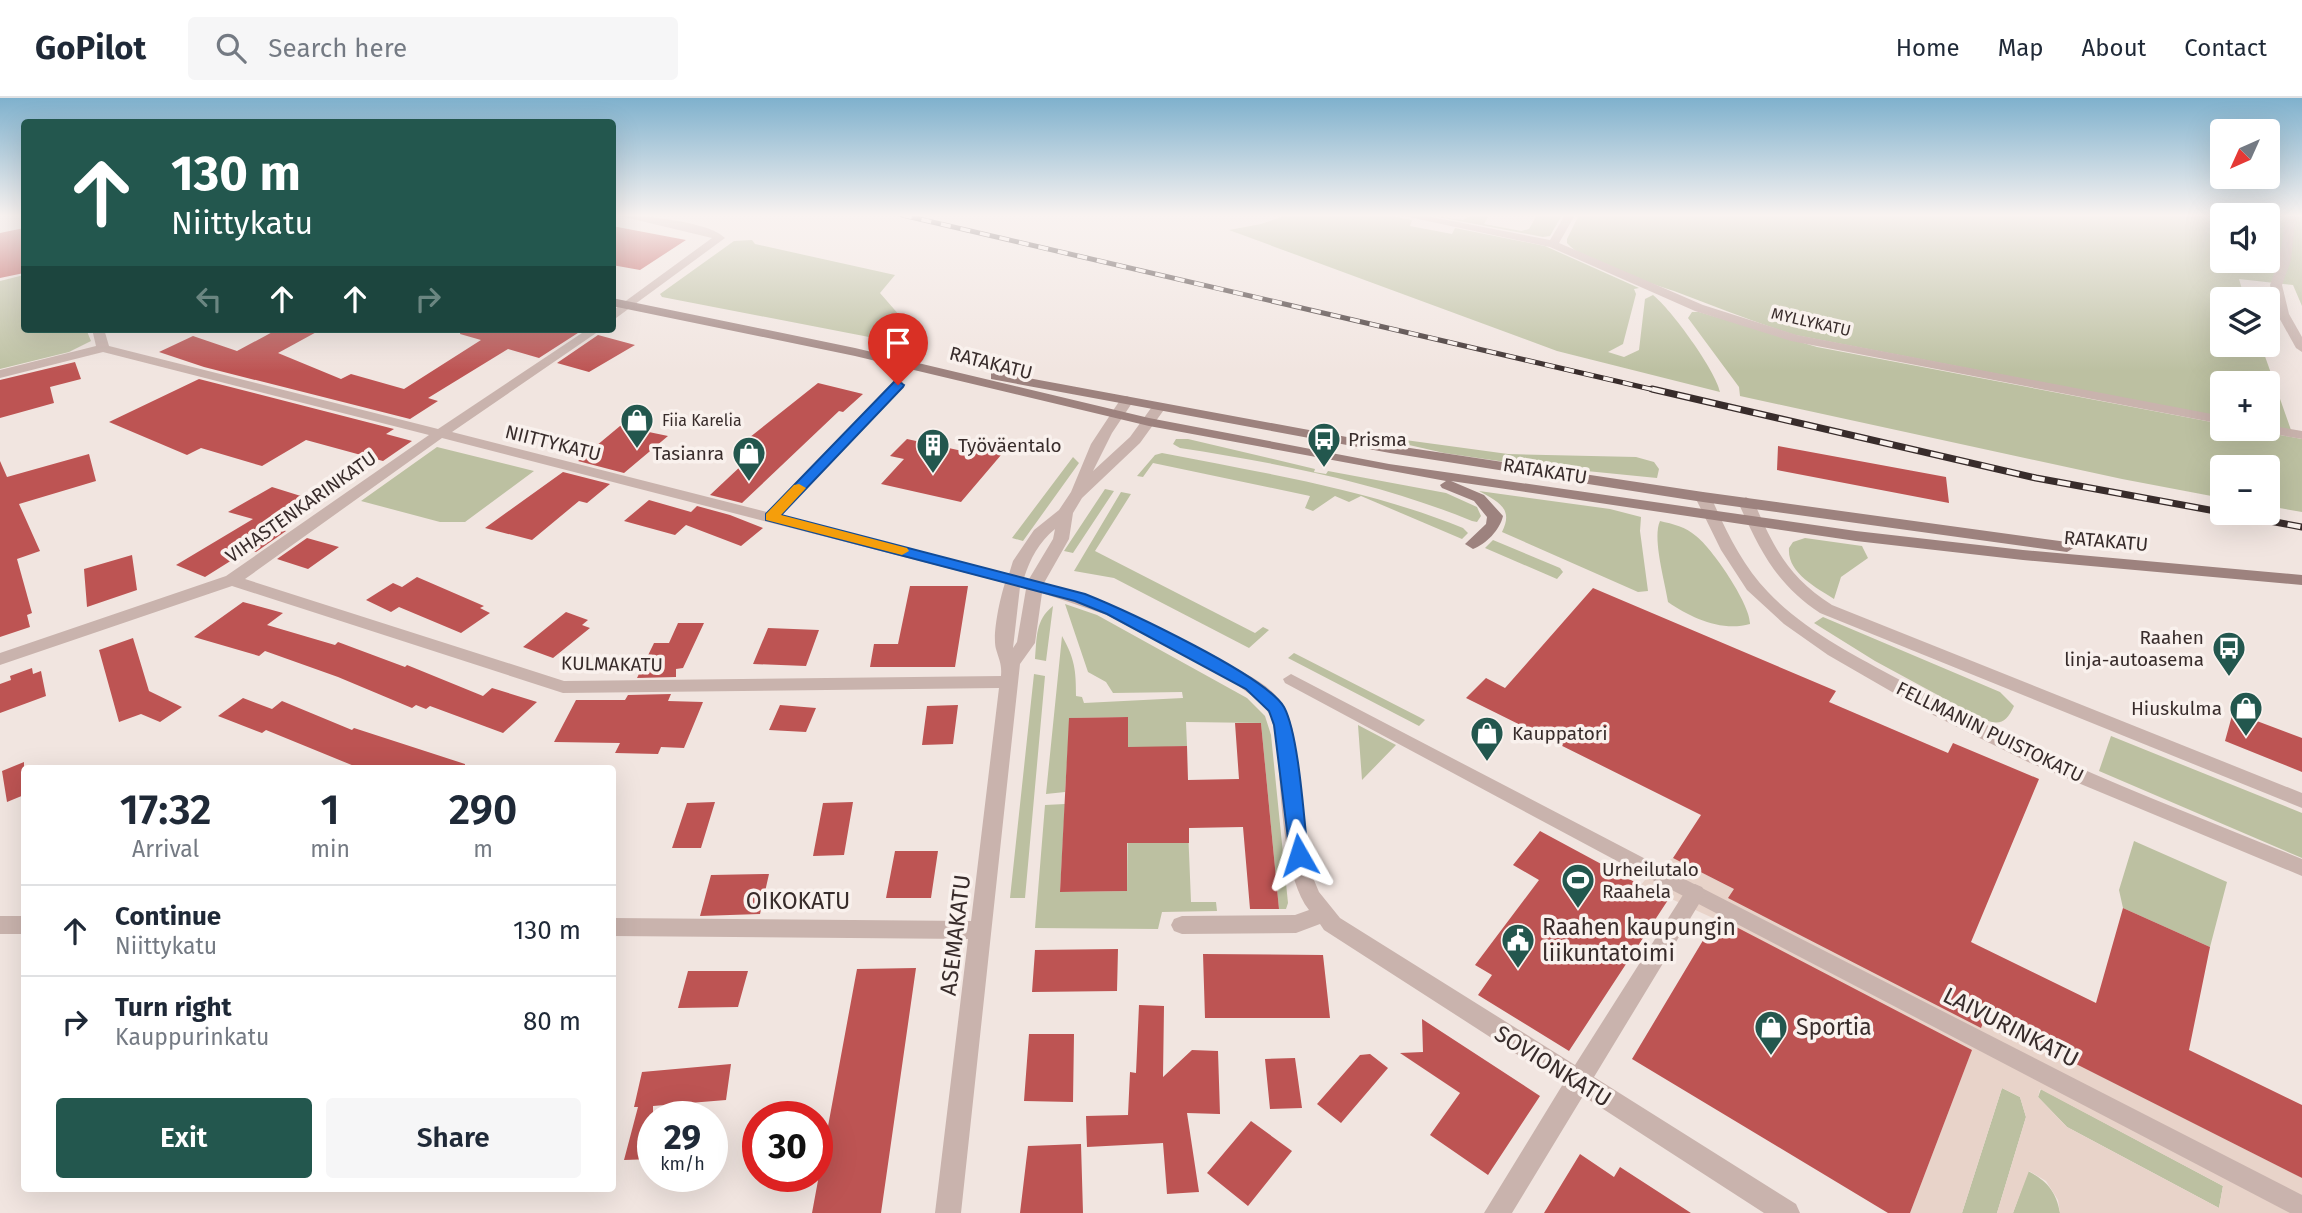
<!DOCTYPE html>
<meta charset="utf-8">
<style>
:root{--surface:#fff;--page:#f6f6f7;--text:#1f2937;--muted:#747a83;--line:#e0e1e3;--accent:#23574e}
body{margin:0;font-family:"Fira Sans",sans-serif;background:var(--page);color:var(--text);height:100vh;display:flex;flex-direction:column;font-size:26px;white-space:nowrap}
*{box-sizing:border-box;margin:0}
p{font-size:23px;color:var(--muted)}
.icon{flex:none;width:38px;height:38px;fill:none;stroke:currentColor;stroke-width:2;stroke-linecap:round;stroke-linejoin:round}
.map{position:relative;flex:1;overflow:hidden}
.sheet{position:absolute;left:21px;top:667px;width:595px;height:427px;display:flex;flex-direction:column;background:var(--surface);border-radius:7px;box-shadow:0 7px 28px #0002}
.sheet>*{flex:none}
.top-card{position:absolute;left:21px;top:21px;width:595px;height:214px;border-radius:7px;box-shadow:0 7px 28px #0002;background:#23574e;color:#fff;overflow:hidden}
.needle{width:46px;rotate:225deg}
.fabs{position:absolute;left:2210px;top:21px;display:grid;gap:14px}
.fabs a{display:grid;place-items:center;width:70px;height:70px;border-radius:7px;background:var(--surface);box-shadow:0 7px 28px #0002;font-size:35px}
.speed{position:absolute;left:637px;top:1003px;display:flex;gap:14px;font-size:35px;font-weight:700;text-align:center}
.speed>*{display:grid;place-content:center;width:91px;height:91px;border-radius:50%;background:var(--surface);box-shadow:0 7px 28px #0002;line-height:1}
.speed small{font-size:18px;font-weight:400}
.speed .limit{border:10px solid #d22;background:#fff;color:#111}
.pin{position:absolute;display:grid;place-items:center;width:60px;height:60px;color:#fff;margin:-72px -30px;border-radius:50% 50% 50% 0;rotate:-45deg;box-shadow:0 0 7px #0007}
.pin .icon{rotate:45deg}
.me{position:absolute;width:77px;margin:-38px;rotate:354deg;stroke-linejoin:round;filter:drop-shadow(0 0 5px #0008)}
.turn{display:flex;align-items:center;gap:24px;height:147px;padding:0 35px;font-size:32px}
.turn .icon{width:91px;height:91px;stroke-width:2.5}
.turn b{display:block;font-size:49px;line-height:60px}
.lanes{display:flex;align-items:center;height:66px;padding:0 35px;background:#0003;justify-content:center;gap:35px;direction:ltr}
.lanes .off{opacity:.35}
.eta{display:flex;justify-content:space-evenly;align-items:center;height:119px;text-align:center}
.eta b{font-size:42px;font-weight:600;line-height:49px}
.button{display:flex;gap:14px;margin-top:auto;padding:14px 35px}
.button a{flex:1;height:80px;border-radius:7px;background:var(--accent);color:#fff;font-size:28px;font-weight:600;line-height:80px;text-align:center}
.button a+a{background:var(--page);color:var(--text)}
ul{padding:0;list-style:none}
li{display:flex;align-items:center;gap:21px;height:91px;padding:0 35px;border-top:2px solid var(--line)}
li div{flex:1}
li b{display:block;font-size:26px}
li em{font-style:normal}
header{display:flex;align-items:center;gap:42px;box-sizing:border-box;height:98px;padding:0 35px;background:var(--surface);border-bottom:2px solid var(--line)}
header strong{font-size:33px}
nav{display:flex;gap:38px;margin-inline-start:auto;font-size:24px}
.search{width:490px;height:63px;background:var(--page);display:flex;align-items:center;gap:18px;box-sizing:border-box;padding:0 24px;border-radius:7px;color:var(--muted);font-size:26px}
.map>svg:first-child{display:block}
.green{fill:#bcc0a1;fill-rule:evenodd}
.plaza{fill:#e8d3c9;fill-rule:evenodd}
.building{fill:#bd5453}
.lines{fill:none;stroke-linecap:round;stroke-linejoin:round}
.pedestrian{fill:#c9b3ad;fill-rule:evenodd}
.minor{fill:#c9b3ad;fill-rule:evenodd}
.tertiary{fill:#c9b3ad;fill-rule:evenodd}
.secondary{fill:#9d827e;fill-rule:evenodd}
.rail-far1-casing{stroke:#382c2b;stroke-width:5}
.rail-casing{stroke:#382c2b;stroke-width:7}
.rail-far1{stroke:#f9f1ed;stroke-width:3.5;stroke-dasharray:10;stroke-linecap:butt}
.rail{stroke:#f9f1ed;stroke-width:4.5;stroke-dasharray:13;stroke-linecap:butt}
.route{fill:#1a73e8;stroke:#114b97;stroke-width:2}
.slow{fill:#f59e0b}
.labels{text-anchor:middle;dominant-baseline:central;stroke-width:7;stroke-linejoin:round;paint-order:stroke}
.far-street-label{font-size:16px;fill:#382c2b;stroke:#f9f1ed}
.far-poi-label{font-size:16px;fill:#382c2b;stroke:#f9f1ed;text-anchor:start}
.street-label{font-size:19px;fill:#382c2b;stroke:#f9f1ed}
.poi-label{font-size:19px;fill:#382c2b;stroke:#f9f1ed;text-anchor:start}
.near-street-label{font-size:23px;fill:#382c2b;stroke:#f9f1ed}
.near-poi-label{font-size:23px;fill:#382c2b;stroke:#f9f1ed;text-anchor:start}
</style>
<header>
<strong>GoPilot</strong>
<div class="search"><svg class="icon" aria-label="search" viewBox="0 0 24 24"><circle cx="10" cy="10" r="6"/><path d="M15 15l6 6"/></svg>Search here</div>
<nav><a>Home</a><a>Map</a><a>About</a><a>Contact</a></nav>
</header>
<div class="map">
<svg width="2302" height="1115" viewBox="0 0 2302 1115">
<rect width="100%" height="100%" fill="#f1e5e0"/>
<path class="green" d="M1287 117H1386L1412 122 1410 128 1452 136 1455 130 1545 148 1639 190 1634 191 1636 196 1623 246 1608 254 1624 259 1639 252 1645 201 1653 197C1671 211 1716 273 1720 294L1557 253 1229 132 1261 126Z
M1428 117 1463 122 1472 117H1489L1484 126 1521 133 1529 131 1537 117H1562L1550 138 1543 139Z
M1579 117H2302V208L2293 187 2239 181 2245 201H2222V247H2261L2291 332 2268 328V285H2222V319L1795 237C1753 224 1714 208 1674 193 1645 183 1587 167 1567 145V141ZM2222 117H2268V163H2222Z
M752 142 755 146 895 177 880 195 907 226 900 245 662 199 660 196 734 143Z
M24 177V231H86L91 243 69 254 0 271V183Z
M1692 214H1699L1817 249 2222 326V331H2248L2302 341V414L2268 408V369H2222V400L2122 381 1740 298 1739 289 1688 220Z
M1361 336 1508 356 1636 359 1654 364 1659 371 1657 380 1526 367 1444 355Z
M1176 341H1188L1315 371 1314 374 1326 376 1328 373 1446 395 1477 409 1481 418 1477 424 1472 423C1380 385 1278 365 1180 350L1173 346Z
M437 349 534 373 465 424H440L361 403Z
M1162 355C1263 375 1367 391 1463 430L1468 435 1462 441 1361 398 1349 404 1335 398 1313 413 1305 410 1310 398 1153 365 1143 379 1137 378 1155 357Z
M1073 359 1079 365 1023 443 1012 440Z
M1105 391 1114 393 1073 455 1064 453Z
M1479 393 1610 411 1641 419 1640 433 1648 493 1638 494 1502 434C1514 410 1498 404 1479 393Z
M1121 394 1131 396 1095 453 1255 535 1263 529 1269 532 1249 550 1114 480 1074 473Z
M1660 423C1673 426 1686 429 1696 438 1712 450 1751 507 1750 526 1722 534 1691 520 1668 504 1665 484 1652 440 1660 423Z
M1805 440 1862 448 1868 460 1841 479 1834 501C1816 489 1787 475 1789 450L1793 444Z
M1493 442 1560 470 1563 474 1557 481 1485 450Z
M1065 506 1097 517 1247 600 1265 618 1271 637 1288 805 1286 811H1279L1261 625 1186 624 1187 648 1166 649 1128 695V619L1070 620 1065 694 1046 696 1062 538C1075 561 1076 573 1076 598L1082 599 1084 605 1183 600 1182 594 1113 595 1106 584 1088 574Z
M1053 508 1046 563 1035 561C1037 540 1035 522 1053 508Z
M1823 519 2000 594 2014 608C2006 625 2000 628 1982 621L1875 563 1814 525Z
M1294 555 1425 622 1419 628 1288 560Z
M1034 576 1045 578 1025 800H1010Z
M1358 627 1396 647 1362 682Z
M2111 638 2302 715V760L2099 673Z
M1065 706 1060 794 1127 793 1128 706 1188 730 1191 804H1216L1217 813 1162 814 1158 831 1035 830 1045 707Z
M2134 743 2227 784 2210 849 2123 810 2119 792Z
M2002 990 2020 999 2026 1019 1997 1115H1962Z
M2041 991 2223 1088 2219 1110 2067 1029 2038 999Z
M2028 1073C2047 1083 2056 1093 2060 1115H2013Z"/>
<path class="plaza" d="M1673 760 2302 1080V1115H2060L2058 1102 2046 1083 2029 1073 2013 1115H1997L2026 1019 2020 999 2002 990 1962 1115H1910L1970 957 1715 821 1641 787 1652 773ZM2040 991 2223 1088 2219 1110 2067 1029 2038 999Z"/>
<path class="building" d="M612 128 686 142 640 172 612 167Z
M24 130V175L0 180V135Z
M278 231H322L278 255 341 281 351 276 404 291 481 242 460 236 461 231H559L573 235 581 233 539 260 508 251 428 300 438 303 410 321 204 269 159 254 193 238 237 253Z
M598 237 635 247 589 274 557 265Z
M75 264 81 281 50 289 54 305 0 320V282Z
M199 281 394 331 386 336 412 343 383 363 306 342 262 368 201 350 187 357 109 324Z
M818 285 863 296 843 314 839 313 742 405 710 397 759 351 740 347Z
M620 328 668 338 624 375 578 363Z
M907 341 967 354 976 343 1007 350 961 404 881 386 904 361 890 358Z
M1778 348 1946 379 1949 405 1777 372Z
M89 356 96 383 19 406 40 453 17 461 32 515 27 517 30 529 0 539V363L7 379Z
M563 374 610 386 587 405 579 403 532 442 485 430Z
M272 389 320 404 279 431 286 433 256 454 248 452 205 479 176 467 253 421 228 414Z
M649 402 691 414 697 408 730 417 763 430 741 448 686 427 675 437 624 423Z
M307 440 339 449 308 471 277 461Z
M132 457 137 492 87 509 84 471Z
M417 479 484 508 480 510 490 515 461 535 399 509 391 514 366 502 393 485 402 489Z
M910 488H968L955 569H870L874 546H898Z
M1593 490 1836 593 1829 604 1948 655 1953 645 2039 681 1971 844 2096 905 2123 810 2210 849 2189 952 2302 1007V1080L1985 920 1981 930 1728 800 1734 791 1673 760 1701 717 1466 600 1486 580 1505 590Z
M243 504 283 515 267 527 335 547 338 544 405 569 407 567 483 598 492 590 537 604 503 635 430 608 426 611 416 607 412 610 338 579 265 553 259 558 194 539Z
M566 514 588 522 582 527 590 530 553 560 523 549Z
M678 525H704L683 570 676 571V579L637 580 654 545H669Z
M768 530 819 532 806 568 753 566Z
M133 540 149 593 182 609 160 624 141 616 119 624 99 552Z
M32 570 33 576 41 573 46 598 0 615V586L11 582 10 578Z
M671 596 668 603 703 604 684 650 661 649 658 656 615 655 620 645 554 644 576 602H625L628 597Z
M243 600 272 611 282 603 352 632 354 630 465 666V670H359L266 632 262 635 218 618Z
M780 607 816 610 806 634 769 632Z
M958 607 953 646 922 647 927 608Z
M2233 614 2302 640V674L2225 643Z
M1128 619V649L1187 648 1188 682 1239 681 1235 625H1261L1279 811H1250L1243 729 1189 730V745H1127V793L1060 794 1069 620Z
M24 664V697L7 704 2 673Z
M715 704 701 750H672L687 705Z
M853 704 844 757 813 758 823 705Z
M1540 733 1668 802 1569 953 1478 897 1492 877 1475 867 1539 782 1513 767Z
M895 753H938L931 800H886Z
M769 776 760 816 700 818 711 777Z
M1717 819 1972 952 1910 1115H1888L1632 961Z
M1118 851 1117 893 1032 894 1035 852Z
M1203 856 1323 857 1330 920H1205Z
M916 870 881 1115H812L857 871Z
M688 873H748L738 909 678 910Z
M1139 907 1164 908 1163 979 1192 952 1218 953 1220 1016 1187 1015 1199 1094 1167 1096 1163 1045 1087 1049 1086 1018 1128 1017 1130 974 1136 975Z
M1422 921 1540 998 1488 1077 1430 1037 1460 995 1400 955 1423 954Z
M1029 936H1074L1073 1004 1024 1003Z
M1370 956 1388 970 1341 1025 1317 1006 1360 957Z
M1295 960 1302 1010 1270 1011 1265 961Z
M731 966 726 1002 653 1008V1061L624 1062 638 1009H634L642 974Z
M1251 1023 1292 1053 1248 1108 1207 1075Z
M1081 1046 1083 1115H1020L1028 1048Z
M1580 1056 1614 1079 1620 1069 1691 1115H1544Z"/>
<g class="lines">
<path class="pedestrian" d="M1291 576 1659 768 2302 1097V1115H2290L1645 778 1285 585 1283 581Z"/>
<path class="minor" d="M616 117C639 117 709 123 725 140L612 223V213L712 140Z
M1399 117H1421L1550 142 1565 117H1575L1559 145 1703 207 1797 237 2222 318V326L1791 243 1695 213 1550 149Z
M2286 117H2296L2291 162 2282 187 2289 216 2302 239V254L2296 250 2277 216 2270 187 2279 162Z
M92 231H104L109 248 438 331 588 231H602L452 334 767 414 893 284H903V290L781 417 1009 476 1013 463 1034 432 1059 412 1071 394 1091 346 1122 299 1127 298 1134 302 1112 335 1093 373 1130 339 1154 306H1164L1166 309 1140 345 1082 400 1073 415 1069 441 1044 485C1111 503 1157 529 1217 561 1236 571 1263 582 1277 599 1287 610 1291 624 1294 638L1311 775 1319 794 1340 820 1575 967 1688 789 1695 786 1702 789 1706 795 1702 801 1594 979 1796 1106 1800 1115H1764L1583 998 1512 1115H1484L1563 986 1324 832 1320 826 1296 835 1182 836 1174 833 1171 827 1174 821 1182 818 1295 817 1309 812C1281 776 1281 685 1276 638L1271 619 1263 606 1236 586 1107 517 1042 495 1035 545 1020 566 961 1115H935L968 841 612 838V820L971 823 999 590 563 595 232 488 0 567V555L226 478 429 337 103 254 0 280V272L96 248ZM442 340 1005 485C1000 500 992 537 996 551 999 562 1002 566 1001 578L564 583 245 481ZM1055 431 1053 441 1029 481 1024 480C1030 461 1039 444 1055 431ZM1020 489 1026 491 1017 544 1013 550Z
M2268 327 2302 333V341L2263 334 2261 331H2268Z
M0 818H24V836H0Z"/>
<path class="tertiary" d="M1703 394 1711 399C1726 433 1742 467 1768 494 1804 532 1854 557 1900 582 2029 654 2166 706 2302 761V778L2028 664 1925 613 1828 557 1784 526 1747 492 1721 452 1695 399Z
M1746 399 1754 404C1774 450 1788 479 1832 507L2302 695V710L1820 515C1775 485 1760 452 1738 404Z"/>
<path class="secondary" d="M612 200 855 250 1149 320 1389 366 1856 433 2023 452 2302 477V487L2023 462 1856 443 1451 383 1484 397 1503 418C1500 432 1486 446 1473 451L1465 446 1486 426 1487 419 1474 403 1442 390 1440 387 1446 383 1149 328 855 258 612 208Z
M996 274 1390 347 1703 394 2067 444 2075 449 2067 454 1703 404 1390 355 991 281V275Z"/>
<defs>
<path id="rail-far1" d="M902 117 1659 293"/>
<path id="rail" d="M1652 291 2036 380 2302 429"/>
</defs>
<use href="#rail-far1" class="rail-far1-casing"/>
<use href="#rail" class="rail-casing"/>
<use href="#rail-far1" class="rail-far1"/>
<use href="#rail" class="rail"/>
</g>
<linearGradient id="sky" x2="0" y2="1"><stop stop-color="#7fb1cd"/><stop offset="0.43" stop-color="#f9f3f1"/><stop offset="1" stop-color="#f9f3f1" stop-opacity="0"/></linearGradient>
<rect width="2302" height="273" fill="url(#sky)"/>
<path class="route" d="M898 283 904 287 903 289 781 417 1085 496C1125 512 1265 577 1284 609 1299 637 1304 722 1308 757L1305 762 1299 764 1292 762 1290 757 1274 627 1269 613 1246 591 1107 516 1075 503 766 422V416L894 284Z"/>
<path class="slow" d="M799 386 806 390 781 417 907 450 909 453 902 457 766 422V416L794 387Z"/>
<defs>
<symbol id="shop-pin" viewBox="-11 -11 22 30"><path d="M0 17L-7.5 6A9.5 9.5 0 1 1 7.5 6Z" fill="#23574e" stroke="#f9f1ed"/><path d="M-5-2.5h2.3a2.7 3.5 0 0 1 5.4 0H5L5.5 6h-11ZM-1.5-2.5h3a1.5 2.3 0 0 0-3 0Z" fill="#fff"/></symbol>
<symbol id="bus-pin" viewBox="-11 -11 22 30"><path d="M0 17L-7.5 6A9.5 9.5 0 1 1 7.5 6Z" fill="#23574e" stroke="#f9f1ed"/><path d="M-5-6H5V4H4V6H2V4H-2V6H-4V4H-5ZM-3.5-4V0h7V-4ZM-3.5 1.2v1.5H-2V1.2ZM2 1.2v1.5H3.5V1.2Z" fill="#fff"/></symbol>
<symbol id="building-pin" viewBox="-11 -11 22 30"><path d="M0 17L-7.5 6A9.5 9.5 0 1 1 7.5 6Z" fill="#23574e" stroke="#f9f1ed"/><path d="M-4-6H4V6H1V3H-1V6H-4ZM-2.5-4.3h1.7v1.8h-1.7ZM.8-4.3h1.7v1.8H.8ZM-2.5-1h1.7V.8h-1.7ZM.8-1h1.7V.8H.8Z" fill="#fff"/></symbol>
<symbol id="stadium-pin" viewBox="-11 -11 22 30"><path d="M0 17L-7.5 6A9.5 9.5 0 1 1 7.5 6Z" fill="#23574e" stroke="#f9f1ed"/><path d="M0-5a6.5 5 0 1 0 0 10a6.5 5 0 1 0 0-10ZM-3.5-1.8h7v3.6h-7Z" fill="#fff"/></symbol>
<symbol id="civic-pin" viewBox="-11 -11 22 30"><path d="M0 17L-7.5 6A9.5 9.5 0 1 1 7.5 6Z" fill="#23574e" stroke="#f9f1ed"/><path d="M-.6-6.5H3V-4.5H.6V-3L4-1V1h2V6H-6V1h2V-1L-.6-3ZM-1.2 2.5V6h2.4V2.5Z" fill="#fff"/></symbol>
</defs>
<g fill-rule="evenodd">
<use href="#shop-pin" x="618" y="303" width="38" height="52"/>
<use href="#bus-pin" x="1305" y="322" width="38" height="52"/>
<use href="#building-pin" x="914" y="328" width="38" height="52"/>
<use href="#shop-pin" x="730" y="336" width="38" height="52"/>
<use href="#bus-pin" x="2210" y="531" width="38" height="52"/>
<use href="#shop-pin" x="2227" y="591" width="38" height="52"/>
<use href="#shop-pin" x="1468" y="616" width="38" height="52"/>
<use href="#stadium-pin" x="1559" y="763" width="38" height="52"/>
<use href="#civic-pin" x="1499" y="823" width="38" height="52"/>
<use href="#shop-pin" x="1752" y="910" width="38" height="52"/>
</g>
<g class="labels">
<g class="far-street-label">
<text transform="translate(1811 224) rotate(13)">MYLLYKATU</text>
</g>
<g class="far-poi-label">
<text x="662" y="322">Fiia Karelia</text>
</g>
<g class="street-label">
<text transform="translate(991 265) rotate(14)">RATAKATU</text>
<text transform="translate(553 345) rotate(14)">NIITTYKATU</text>
<text transform="translate(1545 373) rotate(9)">RATAKATU</text>
<text transform="translate(301 409) rotate(-35)">VIHASTENKARINKATU</text>
<text transform="translate(2106 443) rotate(5)">RATAKATU</text>
<text transform="translate(612 566) rotate(1)">KULMAKATU</text>
<text transform="translate(1990 634) rotate(26)">FELLMANIN PUISTOKATU</text>
</g>
<g class="poi-label">
<text x="1348" y="341">Prisma</text>
<text x="958" y="347">Työväentalo</text>
<text x="724" y="355" text-anchor="end">Tasianra</text>
<text x="2204" y="539" text-anchor="end">Raahen<tspan x="2204" dy="22">linja-autoasema</tspan></text>
<text x="2222" y="610" text-anchor="end">Hiuskulma</text>
<text x="1512" y="635">Kauppatori</text>
<text x="1602" y="771">Urheilutalo<tspan x="1602" dy="22">Raahela</tspan></text>
</g>
<g class="near-street-label">
<text x="798" y="803">OIKOKATU</text>
<text transform="translate(955 837) rotate(-83)">ASEMAKATU</text>
<text transform="translate(2011 929) rotate(27)">LAIVURINKATU</text>
<text transform="translate(1553 968) rotate(32)">SOVIONKATU</text>
</g>
<g class="near-poi-label">
<text x="1542" y="829">Raahen kaupungin<tspan x="1542" dy="26">liikuntatoimi</tspan></text>
<text x="1796" y="929">Sportia</text>
</g>
</g>
</svg>
<div class="fabs">
<a><svg class="needle" viewBox="-14 -14 28 28"><path d="M0-13l5 13h-10z" fill="#e53935"/><path d="M0 13l5-13h-10z" fill="#747a83"/></svg></a>
<a><svg class="icon" aria-label="sound" viewBox="0 0 24 24"><path d="M4 9h4l5-4v14l-5-4H4zM17 9q2 3 0 6"/></svg></a>
<a><svg class="icon" aria-label="layers" viewBox="0 0 24 24"><path d="M12 4l9 5-9 5-9-5zM3 14l9 5 9-5"/></svg></a>
<a>+</a>
<a>−</a>
</div>
<div class="speed"><div>29<small>km/h</small></div><div class="limit">30</div></div>
<div class="pin" style="left:898px;top:287px;background:#d93025"><svg class="icon" aria-label="arrive" viewBox="0 0 24 24"><path d="M6 21V4h12l-3 4 3 4H6"/></svg></div>
<svg class="me" style="left:1299px;top:757px" viewBox="-20 -20 40 40"><path d="M0-17L14 15 0 8-14 15z" fill="#1a73e8" stroke="#fff" stroke-width="4"/></svg>
<div class="top-card">
<div class="turn"><svg class="icon" aria-label="ahead" viewBox="0 0 24 24"><path d="M12 20V5M6 11l6-6 6 6"/></svg><div><b>130 m</b>Niittykatu</div></div>
<div class="lanes"><svg class="icon off" aria-label="left" viewBox="0 0 24 24"><path d="M17 20v-9H6M10 6l-5 5 5 5"/></svg><svg class="icon" aria-label="ahead" viewBox="0 0 24 24"><path d="M12 20V5M6 11l6-6 6 6"/></svg><svg class="icon" aria-label="ahead" viewBox="0 0 24 24"><path d="M12 20V5M6 11l6-6 6 6"/></svg><svg class="icon off" aria-label="right" viewBox="0 0 24 24"><path d="M7 20v-9h11M14 6l5 5-5 5"/></svg></div>
</div>
<section class="sheet">
<div class="eta">
<div><b>17:32</b><p>Arrival</p></div>
<div><b>1</b><p>min</p></div>
<div><b>290</b><p>m</p></div>
</div>
<ul>
<li><svg class="icon" aria-label="ahead" viewBox="0 0 24 24"><path d="M12 20V5M6 11l6-6 6 6"/></svg><div><b>Continue</b><p>Niittykatu</p></div><em>130 m</em></li>
<li><svg class="icon" aria-label="right" viewBox="0 0 24 24"><path d="M7 20v-9h11M14 6l5 5-5 5"/></svg><div><b>Turn right</b><p>Kauppurinkatu</p></div><em>80 m</em></li>
</ul>
<div class="button"><a>Exit</a><a>Share</a></div>
</section>
</div>
